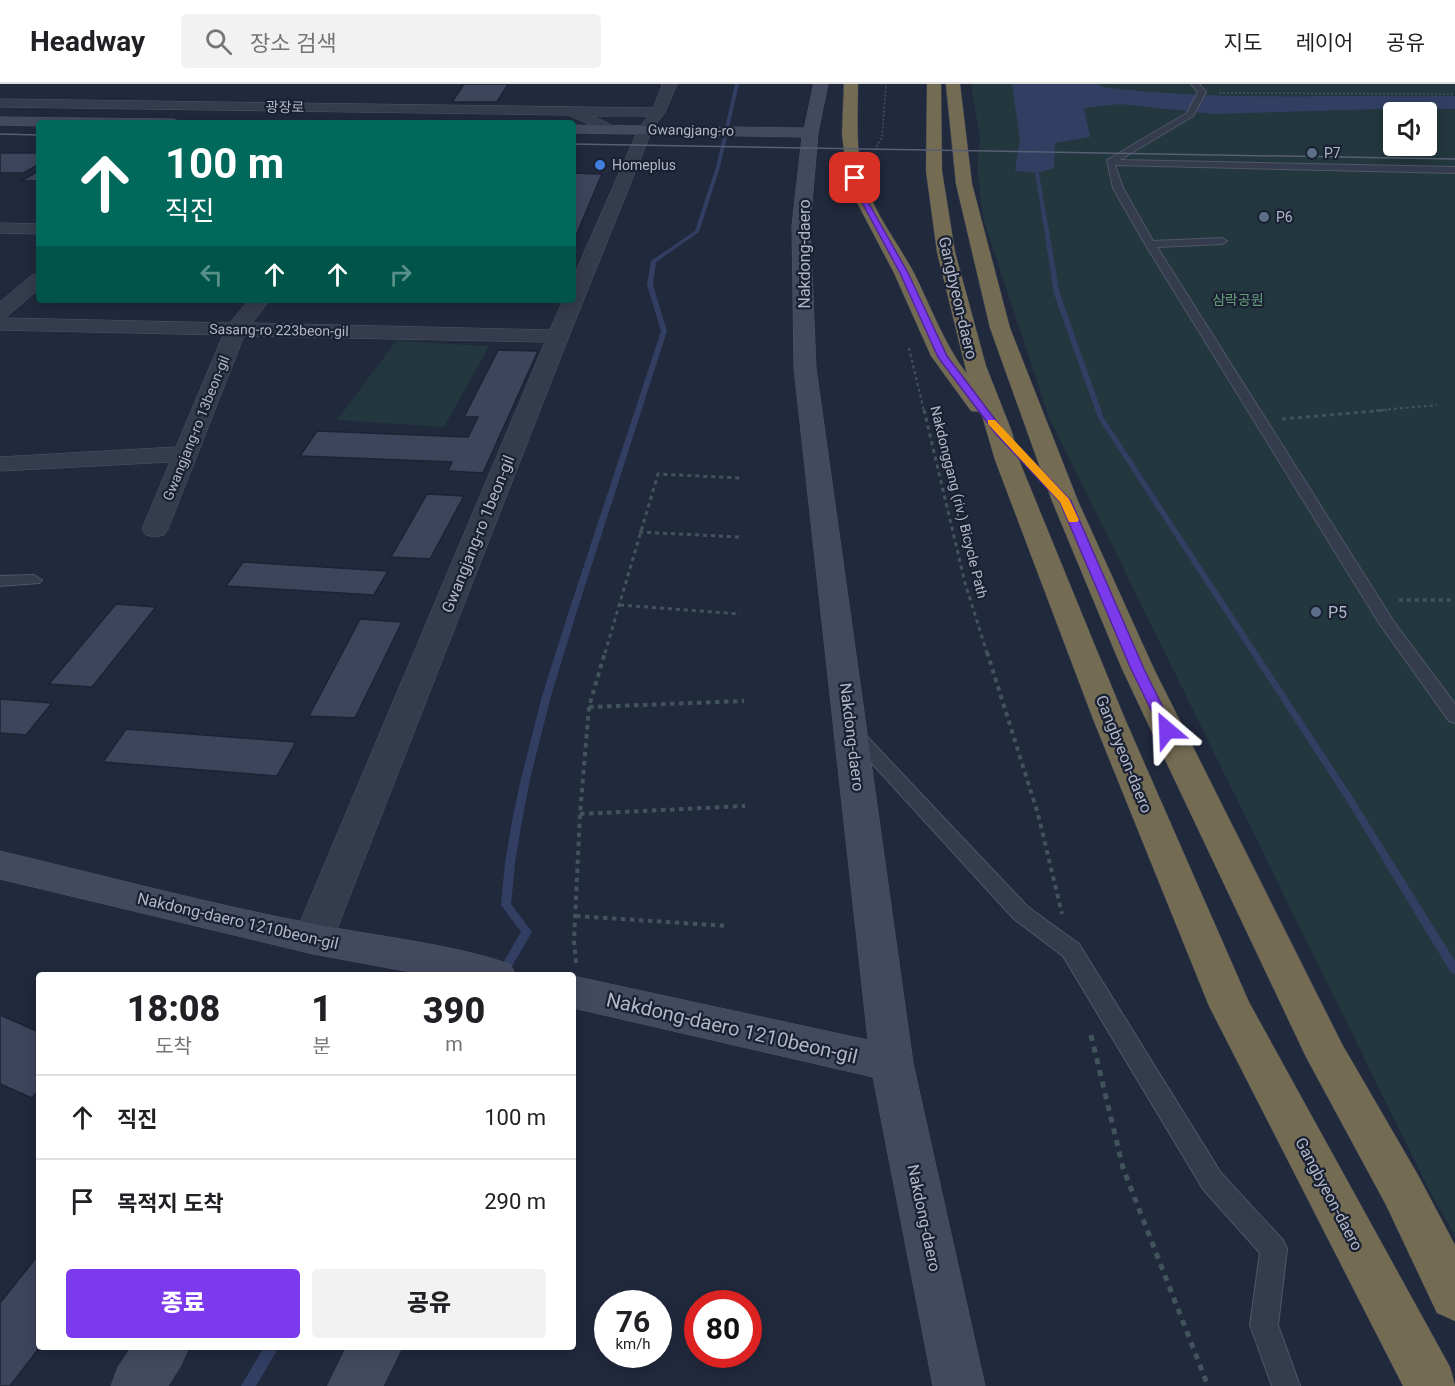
<!DOCTYPE html>
<html lang="ko">
<meta charset="utf-8">
<style>
:root{--surface:#fff;--page:#f2f2f2;--text:#202124;--muted:#757577;--line:#e0e0e0;--accent:#7c3aed}
body{margin:0;font-family:Roboto,"Noto Sans KR",sans-serif;background:var(--page);color:var(--text);height:100vh;display:flex;flex-direction:column;font-size:22px;white-space:nowrap}
*{box-sizing:border-box;margin:0}
p{font-size:20px;color:var(--muted)}
.icon{flex:none;width:33px;height:33px;fill:none;stroke:currentColor;stroke-width:2;stroke-linecap:round;stroke-linejoin:round}
.map{position:relative;flex:1;overflow:hidden}
.sheet{position:absolute;left:36px;top:888px;width:540px;height:378px;display:flex;flex-direction:column;background:var(--surface);border-radius:6px;box-shadow:0 3px 15px #0003}
.sheet>*{flex:none}
.guide{position:absolute;left:36px;top:36px;width:540px;height:183px;border-radius:6px;box-shadow:0 3px 15px #0003;background:#00695c;color:#fff;overflow:hidden}
.controls{position:absolute;left:1383px;top:18px;display:grid;gap:12px}
.controls a{display:grid;place-items:center;width:54px;height:54px;border-radius:6px;background:var(--surface);box-shadow:0 3px 15px #0003;font-size:30px}
.speed{position:absolute;left:594px;top:1206px;display:flex;gap:12px;font-size:30px;font-weight:700;text-align:center}
.speed>*{display:grid;place-content:center;width:78px;height:78px;border-radius:50%;background:var(--surface);box-shadow:0 3px 15px #0003;line-height:1}
.speed small{font-size:15px;font-weight:400}
.speed .limit{border:9px solid #d22;background:#fff;color:#111}
.pin{position:absolute;display:grid;place-items:center;width:51px;height:51px;color:#fff;margin:-26px;border-radius:12px;box-shadow:0 3px 9px #0006}
.me{position:absolute;width:66px;margin:-33px;rotate:334deg;stroke-linejoin:round;filter:drop-shadow(0 0 4px #0008)}
.turn{display:flex;align-items:center;gap:21px;height:126px;padding:0 30px;font-size:27px}
.turn .icon{width:78px;height:78px;stroke-width:2.5}
.turn b{display:block;font-size:42px;line-height:51px}
.lanes{display:flex;align-items:center;height:57px;padding:0 30px;background:#0003;justify-content:center;gap:30px;direction:ltr}
.lanes .off{opacity:.35}
.eta{display:flex;justify-content:space-evenly;align-items:center;height:102px;text-align:center}
.eta b{font-size:36px;font-weight:800;line-height:42px}
.primary-button{display:flex;gap:12px;margin-top:auto;padding:12px 30px}
.primary-button a{flex:1;height:69px;border-radius:6px;background:var(--accent);color:#fff;font-size:24px;font-weight:800;line-height:69px;text-align:center}
.primary-button a+a{background:var(--page);color:var(--text)}
ul{padding:0;list-style:none}
li{display:flex;align-items:center;gap:18px;height:84px;padding:0 30px;border-top:2px solid var(--line)}
li div{flex:1}
li b{display:block;font-size:22px}
li em{font-style:normal}
header{display:flex;align-items:center;gap:36px;box-sizing:border-box;height:84px;padding:0 30px;background:var(--surface);border-bottom:2px solid var(--line)}
header strong{font-size:28px}
nav{display:flex;gap:33px;margin-inline-start:auto;font-size:21px}
.search{width:420px;height:54px;background:var(--page);display:flex;align-items:center;gap:15px;box-sizing:border-box;padding:0 21px;border-radius:6px;color:var(--muted);font-size:22px}
.map>svg:first-child{display:block}
.green{fill:#23373e;fill-rule:evenodd}
.water{fill:#323f63}
.lines{fill:none;stroke-linecap:round;stroke-linejoin:round}
.stream{fill:#323f63;fill-rule:evenodd}
.building{fill:#3d455d;stroke:#1c2334;stroke-width:1.5}
.lane-casing{stroke:#505668;stroke-width:2}
.street-casing{stroke:#505668;stroke-width:1}
.secondary-casing{stroke:#505668;stroke-width:1}
.highway-casing{stroke:#3d4355;stroke-width:1}
.path-far4{stroke:#41545b;stroke-width:1.5;stroke-dasharray:2 2;stroke-linecap:butt}
.path-far3{stroke:#41545b;stroke-width:2;stroke-dasharray:3 3;stroke-linecap:butt}
.path-far2{stroke:#41545b;stroke-width:3;stroke-dasharray:4 4;stroke-linecap:butt}
.path-far1{stroke:#41545b;stroke-width:4;stroke-dasharray:4.5 4.5;stroke-linecap:butt}
.path{stroke:#41545b;stroke-width:5;stroke-dasharray:6 6;stroke-linecap:butt}
.lane{fill:#353c4d;fill-rule:evenodd}
.street{fill:#353c4d;fill-rule:evenodd}
.secondary{fill:#434a60;fill-rule:evenodd}
.highway{fill:#736b52;fill-rule:evenodd}
.tram{stroke:#575f74;stroke-width:1.5}
.route{fill:#7c3aed;stroke:#51269a;stroke-width:1.5}
.slow{fill:#f59e0b}
.service-dot{fill:#5c6f8a;stroke:#1a2132;stroke-width:2}
.shop-dot{fill:#3f7fe0;stroke:#1a2132;stroke-width:2}
.labels{text-anchor:middle;dominant-baseline:central;stroke-width:4.5;stroke-linejoin:round;paint-order:stroke}
.far-street-label{font-size:14px;fill:#b1b6c9;stroke:#1a2132}
.far-poi-label{font-size:14px;fill:#b1b6c9;stroke:#1a2132;text-anchor:start}
.far-park-label{font-size:14px;fill:#669b7a;stroke:#1a2132}
.street-label{font-size:16px;fill:#b1b6c9;stroke:#1a2132}
.poi-label{font-size:16px;fill:#b1b6c9;stroke:#1a2132;text-anchor:start}
.near-street-label{font-size:20px;fill:#b1b6c9;stroke:#1a2132}
</style>
<header>
<strong>Headway</strong>
<div class="search"><svg class="icon" aria-label="search" viewBox="0 0 24 24"><circle cx="10" cy="10" r="6"/><path d="M15 15l6 6"/></svg>장소 검색</div>
<nav><a>지도</a><a>레이어</a><a>공유</a></nav>
</header>
<div class="map">
<svg width="1455" height="1302" viewBox="0 0 1455 1302">
<rect width="100%" height="100%" fill="#21293d"/>
<path class="green" d="M971 0H1455V1152L1428 1104 1048 331 983 134 977 81 980 55ZM1394 28H1426V62H1394Z
M396 257 489 262 444 343 337 336Z"/>
<path class="water" d="M1012 0H1096L1103 3C1220 18 1337 10 1455 12V25H1381L1214 30 1120 20 1084 24 1090 53 1055 59 1054 84 1037 89 1015 87 1020 55Z"/>
<g class="lines">
<path class="stream" d="M735 0H739L720 83 699 148 656 178 653 201 667 247 576 530 551 612 530 695 522 737 515 779 511 820 532 848 507 891H496L521 848 501 821 505 779 512 737 521 695 542 612 568 530 661 247 647 201 651 177 695 147 716 83Z
M1035 88 1039 89 1060 210 1104 334 1352 712 1455 877V890L1451 889 1346 716 1098 334 1054 210Z
M264 1263H279L256 1302H241Z"/>
</g>
<path class="building" d="M464 0H508L497 18H452Z
M0 69H39V80L24 89H0Z
M35 89H39V97H21Z
M573 89 602 90 573 159Z
M498 266 538 267 483 389 448 387 452 378 300 372 317 347 468 353 478 333H464Z
M427 410 464 412 430 475 391 473Z
M243 478 388 487 374 511 226 502Z
M116 520 156 523 92 603 49 600Z
M360 535 402 538 355 634 309 632Z
M0 615 52 619 26 651 0 649Z
M126 645 296 658 277 692 103 678Z
M0 931 39 948V1006L32 1014 0 1000Z
M39 1170 40 1263 10 1302H0V1219Z"/>
<g class="lines">
<defs>
<path id="lane" d="M1191 0H1199L1206 8 1193 32 1120 76 1455 83V89L1115 81 1123 104 1153 157 1222 154 1227 157 1222 160 1157 163 1394 538 1455 620V639L1449 637 1379 539 1145 160 1113 104 1107 76 1187 29 1198 8Z
M34 491 42 496 39 499 0 502V492Z
M852 641 858 643 1028 823 1079 860 1221 1089 1283 1156 1287 1165 1278 1241 1300 1302H1272L1250 1241 1260 1169 1203 1105 1063 872 1014 835 846 651 843 647 846 643Z"/>
<path id="street" d="M663 0H677L665 28 652 46 569 252 333 855 327 866 313 870 299 866 293 855 545 258 244 252 168 445 164 451 155 453 146 451 142 445 170 378 0 387V373L176 363 223 251 0 246V218L32 191 39 189V205L5 234 230 239 249 216H270L252 239 550 246 563 216H573V194L638 46 648 32H592L614 42 616 45 609 49 568 31 0 23V15L653 24Z
M0 139 39 140V150L0 149Z"/>
<path id="secondary" d="M814 0H828L818 49 810 142 816 284 913 979 985 1302H933L873 993 573 924V892L868 956 794 284 792 142 802 53 573 49V41L804 44Z
M0 33 174 35 181 39H39V42L0 41Z
M0 767C105 792 209 820 314 840 379 853 447 859 510 880L516 891H427L313 870 0 795Z
M132 1263H189L181 1281 168 1302H111L118 1283Z
M347 1263H402L383 1302H328Z"/>
<path id="highway" d="M844 0H858C858 31 855 66 864 96 874 129 898 159 914 189 931 223 944 260 967 290L937 168 926 87 927 0H941L942 87 955 168 986 282 1012 348 1019 376 1125 635 1249 918 1450 1283 1455 1302H1403L1209 922 1093 635 995 376 981 328 971 327 931 272 894 189 853 111 847 94 842 50Z
M946 0H960L972 100 1010 244 1078 417 1154 585 1342 960 1418 1091 1455 1161V1237L1437 1229 1386 1121 1306 973 1122 585 1052 417 990 244 956 100Z"/>
</defs>
<use href="#lane" class="lane-casing"/>
<use href="#street" class="street-casing"/>
<use href="#secondary" class="secondary-casing"/>
<use href="#highway" class="highway-casing"/>
<path class="path-far4" d="M1219 9 1455 10
M874 66 882 54 886 0"/>
<path class="path-far3" d="M909 264 924 327
M1370 327 1437 321"/>
<path class="path-far2" d="M924 326 965 499 987 569
M1282 335 1387 326
M639 448 739 453
M1399 516H1455
M620 521 740 530
M605 569 658 390 740 394"/>
<path class="path-far1" d="M987 568 1038 730 1062 830
M589 623 744 617
M580 730 745 722
M576 832 728 842
M576 879 574 857 580 730 589 623 605 568"/>
<path class="path" d="M1091 951 1123 1084 1208 1302"/>
<use href="#lane" class="lane"/>
<use href="#street" class="street"/>
<use href="#secondary" class="secondary"/>
<use href="#highway" class="highway"/>
<path class="tram" d="M0 50 39 51
M573 60 1455 75"/>
</g>
<path class="route" d="M855 92 859 94 864 111 908 189 947 272 1003 346 1071 417 1144 585 1174 646 1172 649H1163L1161 646 1131 585 1060 418 996 350 938 273 900 189 858 111 852 94Z"/>
<path class="slow" d="M988 336H995L1069 415 1079 436 1077 438H1069L1060 418 988 340Z"/>
<g class="service-dot">
<circle cx="1312" cy="69" r="6"/>
<circle cx="1264" cy="133" r="6"/>
<circle cx="1316" cy="528" r="6"/>
</g>
<circle class="shop-dot" cx="600" cy="81" r="6"/>
<g class="labels">
<g class="far-street-label">
<text transform="translate(285 23) rotate(1)">광장로</text>
<text transform="translate(691 46) rotate(1)">Gwangjang-ro</text>
<text transform="translate(279 246) rotate(1)">Sasang-ro 223beon-gil</text>
<text transform="translate(196 344) rotate(-68)">Gwangjang-ro 13beon-gil</text>
<text transform="translate(959 418) rotate(76)">Nakdonggang (riv.) Bicycle Path</text>
</g>
<g class="far-poi-label">
<text x="1324" y="69">P7</text>
<text x="612" y="81">Homeplus</text>
<text x="1276" y="133">P6</text>
</g>
<g class="far-park-label">
<text x="1238" y="216">삼락공원</text>
</g>
<g class="street-label">
<text transform="translate(804 170) rotate(-90)">Nakdong-daero</text>
<text transform="translate(958 214) rotate(77)">Gangbyeon-daero</text>
<text transform="translate(478 450) rotate(-68)">Gwangjang-ro 1beon-gil</text>
<text transform="translate(852 653) rotate(83)">Nakdong-daero</text>
<text transform="translate(1124 670) rotate(68)">Gangbyeon-daero</text>
<text transform="translate(238 837) rotate(13)">Nakdong-daero 1210beon-gil</text>
<text transform="translate(1329 1110) rotate(62)">Gangbyeon-daero</text>
<text transform="translate(924 1134) rotate(78)">Nakdong-daero</text>
</g>
<g class="poi-label">
<text x="1328" y="528">P5</text>
</g>
<g class="near-street-label">
<text transform="translate(732 944) rotate(13)">Nakdong-daero 1210beon-gil</text>
</g>
</g>
</svg>
<div class="controls">
<a><svg class="icon" aria-label="sound" viewBox="0 0 24 24"><path d="M4 9h4l5-4v14l-5-4H4zM17 9q2 3 0 6"/></svg></a>
</div>
<div class="speed"><div>76<small>km/h</small></div><div class="limit">80</div></div>
<div class="pin" style="left:855px;top:94px;background:#d93025"><svg class="icon" aria-label="arrive" viewBox="0 0 24 24"><path d="M6 21V4h12l-3 4 3 4H6"/></svg></div>
<svg class="me" style="left:1167px;top:646px" viewBox="-20 -20 40 40"><path d="M0-17L14 15 0 8-14 15z" fill="#7c3aed" stroke="#fff" stroke-width="4"/></svg>
<div class="guide">
<div class="turn"><svg class="icon" aria-label="ahead" viewBox="0 0 24 24"><path d="M12 20V5M6 11l6-6 6 6"/></svg><div><b>100 m</b>직진</div></div>
<div class="lanes"><svg class="icon off" aria-label="left" viewBox="0 0 24 24"><path d="M17 20v-9H6M10 6l-5 5 5 5"/></svg><svg class="icon" aria-label="ahead" viewBox="0 0 24 24"><path d="M12 20V5M6 11l6-6 6 6"/></svg><svg class="icon" aria-label="ahead" viewBox="0 0 24 24"><path d="M12 20V5M6 11l6-6 6 6"/></svg><svg class="icon off" aria-label="right" viewBox="0 0 24 24"><path d="M7 20v-9h11M14 6l5 5-5 5"/></svg></div>
</div>
<section class="sheet">
<div class="eta">
<div><b>18:08</b><p>도착</p></div>
<div><b>1</b><p>분</p></div>
<div><b>390</b><p>m</p></div>
</div>
<ul>
<li><svg class="icon" aria-label="ahead" viewBox="0 0 24 24"><path d="M12 20V5M6 11l6-6 6 6"/></svg><div><b>직진</b></div><em>100 m</em></li>
<li><svg class="icon" aria-label="arrive" viewBox="0 0 24 24"><path d="M6 21V4h12l-3 4 3 4H6"/></svg><div><b>목적지 도착</b></div><em>290 m</em></li>
</ul>
<div class="primary-button"><a>종료</a><a>공유</a></div>
</section>
</div>
